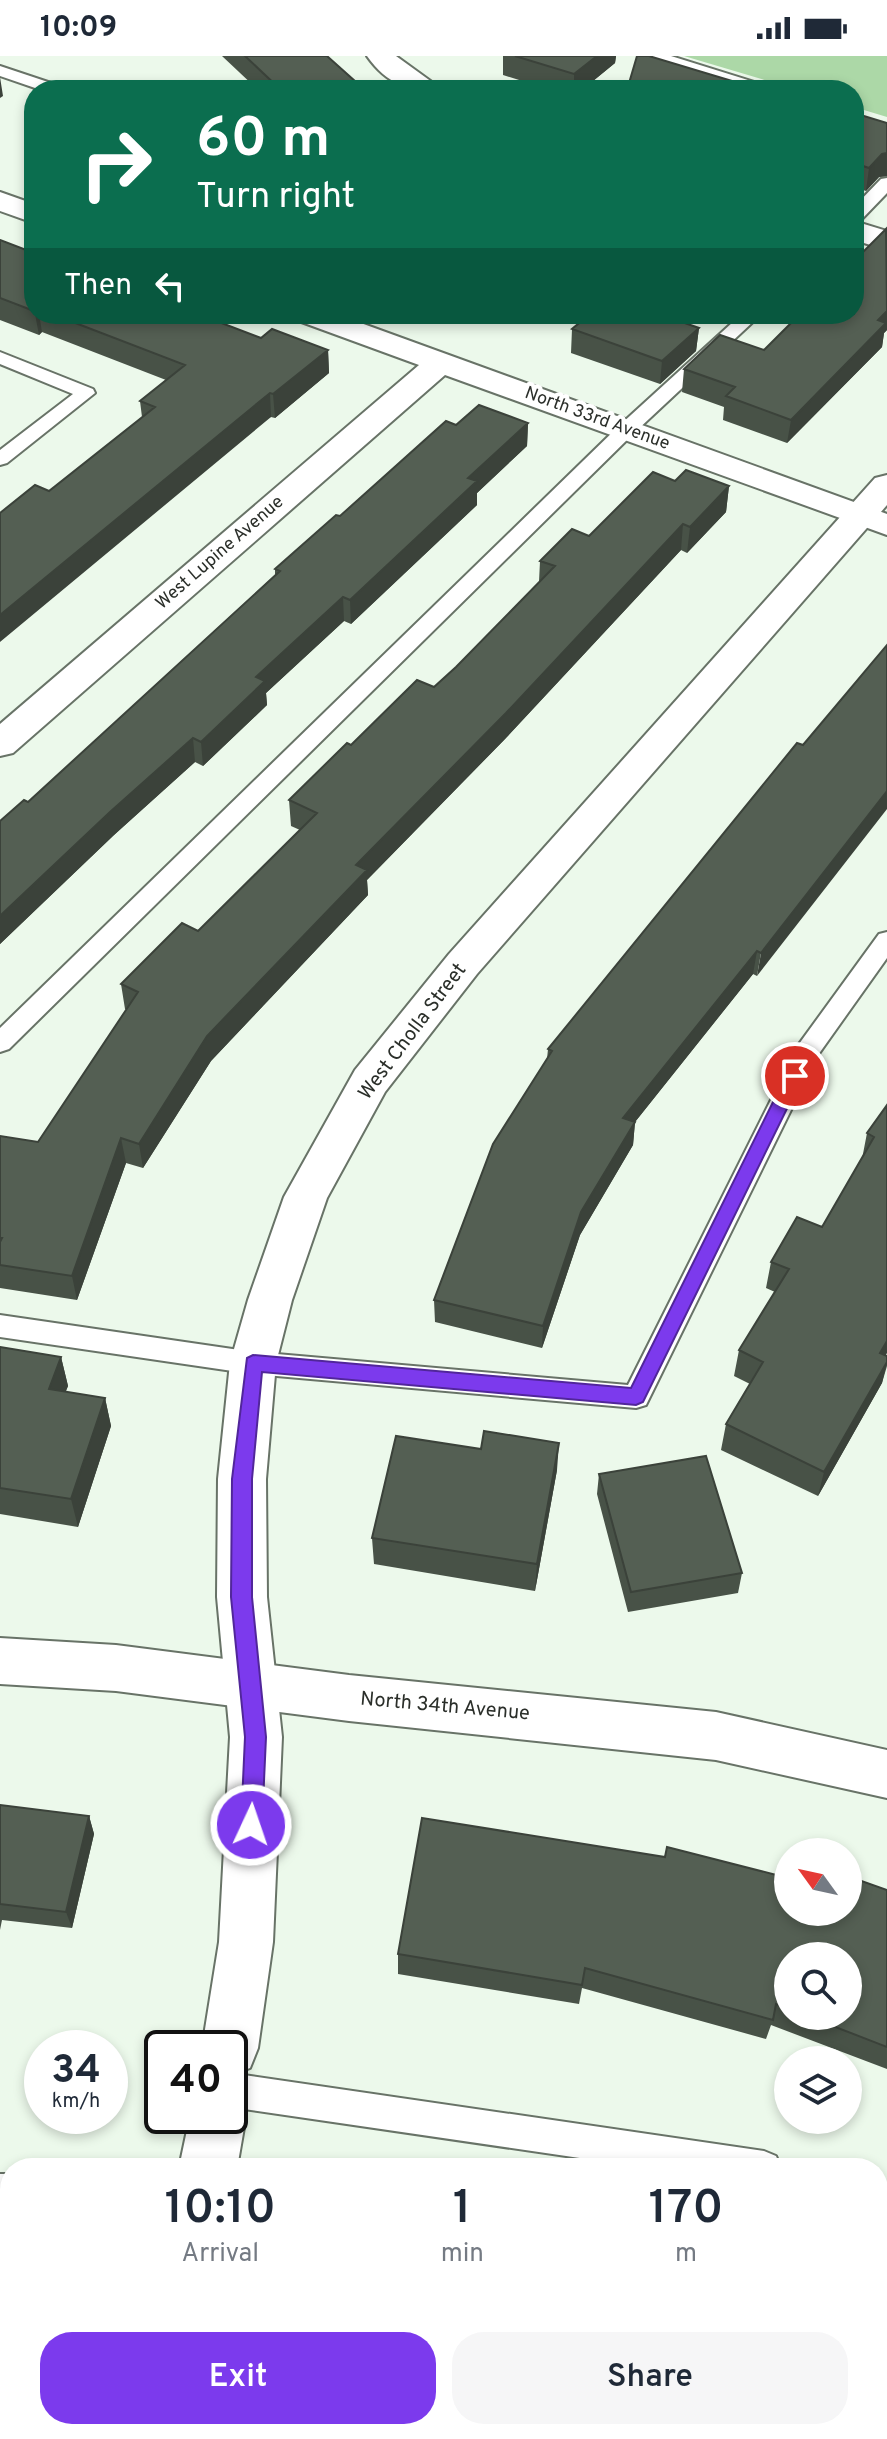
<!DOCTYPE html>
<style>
:root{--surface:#fff;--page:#f6f6f7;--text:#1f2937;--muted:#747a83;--accent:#7c3aed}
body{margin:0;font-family:Overpass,sans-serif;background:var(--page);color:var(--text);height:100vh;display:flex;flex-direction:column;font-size:30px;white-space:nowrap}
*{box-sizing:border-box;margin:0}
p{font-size:26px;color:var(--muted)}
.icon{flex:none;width:44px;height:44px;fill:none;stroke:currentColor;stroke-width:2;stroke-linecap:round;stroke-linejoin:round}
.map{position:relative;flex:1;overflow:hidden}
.panel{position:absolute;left:0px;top:2102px;width:888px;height:282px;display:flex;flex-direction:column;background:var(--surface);border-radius:32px 32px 0 0;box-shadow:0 4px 12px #0003}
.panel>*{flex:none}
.hud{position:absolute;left:24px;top:24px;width:840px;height:244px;border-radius:32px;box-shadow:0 4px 12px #0003;background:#0b6e4f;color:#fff;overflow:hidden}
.needle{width:52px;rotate:303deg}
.controls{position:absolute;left:774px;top:1782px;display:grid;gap:16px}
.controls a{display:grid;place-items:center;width:88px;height:88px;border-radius:50%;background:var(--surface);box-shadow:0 4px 12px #0003;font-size:40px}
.speed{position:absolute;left:24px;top:1974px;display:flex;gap:16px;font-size:40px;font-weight:700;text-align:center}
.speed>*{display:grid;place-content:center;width:104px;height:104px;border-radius:50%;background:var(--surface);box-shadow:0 4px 12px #0003;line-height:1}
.speed small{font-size:20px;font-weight:400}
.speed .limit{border:4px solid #111;border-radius:12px;background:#fff;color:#111}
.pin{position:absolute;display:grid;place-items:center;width:68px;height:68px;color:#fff;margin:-34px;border:4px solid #fff;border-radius:50%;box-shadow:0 2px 8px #0007}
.me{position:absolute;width:88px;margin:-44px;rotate:3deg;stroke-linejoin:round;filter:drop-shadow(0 0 6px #0008)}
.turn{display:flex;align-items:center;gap:28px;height:168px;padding:0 40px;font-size:36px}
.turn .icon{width:104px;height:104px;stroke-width:2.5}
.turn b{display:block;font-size:56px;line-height:68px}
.then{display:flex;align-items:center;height:76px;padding:0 40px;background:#0003;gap:16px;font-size:30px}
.eta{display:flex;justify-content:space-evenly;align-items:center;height:136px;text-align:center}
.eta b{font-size:48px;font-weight:600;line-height:56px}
.primary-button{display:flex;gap:16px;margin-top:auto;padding:16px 40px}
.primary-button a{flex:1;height:92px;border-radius:32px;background:var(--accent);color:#fff;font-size:32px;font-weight:600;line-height:92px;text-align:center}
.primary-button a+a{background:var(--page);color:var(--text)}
.status{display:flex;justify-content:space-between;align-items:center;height:56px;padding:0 40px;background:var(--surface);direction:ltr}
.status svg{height:22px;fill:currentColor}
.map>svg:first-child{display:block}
.green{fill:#acd8a7}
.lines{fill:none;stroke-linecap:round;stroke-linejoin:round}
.service-casing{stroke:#687367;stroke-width:4}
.minor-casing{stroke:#687367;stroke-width:4}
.tertiary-casing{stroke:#687367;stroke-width:4}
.service{fill:#fff;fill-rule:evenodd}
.minor{fill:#fff;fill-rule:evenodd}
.tertiary{fill:#fff;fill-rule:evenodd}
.wall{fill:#485247;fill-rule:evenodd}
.shaded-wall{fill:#3b423a}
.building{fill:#545f53;stroke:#3b423a;stroke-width:2}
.route{fill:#7c3aed;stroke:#51269a;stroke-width:2}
.labels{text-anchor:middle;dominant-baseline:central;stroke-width:8;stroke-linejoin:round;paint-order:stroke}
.far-street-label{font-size:18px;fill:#2b2f2a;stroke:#fff}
.street-label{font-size:20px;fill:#2b2f2a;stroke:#fff}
</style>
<div class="status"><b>10:09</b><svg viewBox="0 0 49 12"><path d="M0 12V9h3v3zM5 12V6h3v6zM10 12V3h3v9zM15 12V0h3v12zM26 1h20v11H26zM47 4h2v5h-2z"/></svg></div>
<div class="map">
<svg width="887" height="2383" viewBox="0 0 887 2383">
<rect width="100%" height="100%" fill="#ecf9eb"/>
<path class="green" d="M684 0H887V61L854 51V34H798Z"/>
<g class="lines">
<defs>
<path id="service" d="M647 0H671L770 31 772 34H747L649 3Z
M0 10 63 31 65 34H41L0 20Z
M887 122V137L860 165 854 166V151L881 123Z
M718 258H745L755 264 634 377 9 993 0 996V972L620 369 733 266Z
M0 296 93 333 95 337 7 407 0 409V394L73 338 0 308Z
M887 876V902L818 999 646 1349 636 1352 253 1318 0 1281V1259L253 1296 628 1329 799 988 879 878Z
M230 2017 764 2095 776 2100 781 2112H648L230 2051Z
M0 2118H10V2152H0Z
M878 2134 887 2137V2171L878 2168Z"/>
<path id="minor" d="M367 0H396L443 34C409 34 388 30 367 0Z
M0 136 34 148V167L0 155Z
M854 165 887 175V194L854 184Z
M292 258H336L887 458V479L445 319 13 697 0 700V668L419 309 296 264Z
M0 1582 116 1589 349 1619 716 1656 887 1694V1742L716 1704 349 1665 116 1635 0 1628Z"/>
<path id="tertiary" d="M887 419V449L477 918 385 1036 327 1142 292 1244 276 1307 266 1423 267 1541 282 1681 273 1886 258 1992 250 2012 230 2020V1992H202L219 1886 230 1681 217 1541 218 1423 230 1307 248 1244 284 1141 355 1014 449 898 875 422Z
M230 2037 238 2040 246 2060 237 2112H179L190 2060H230Z
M97 2374H159L155 2383H93Z"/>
</defs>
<use href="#service" class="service-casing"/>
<use href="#minor" class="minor-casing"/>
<use href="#tertiary" class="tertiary-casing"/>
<use href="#service" class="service"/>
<use href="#minor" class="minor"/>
<use href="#tertiary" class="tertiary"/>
</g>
<path class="wall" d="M222 0H327L365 34H258Z
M503 0H616L615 7 582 34H551L503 19Z
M854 57 887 67V120L879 121 866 135 854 131Z
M887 173V274L884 277 882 291 787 387 723 364 724 351 682 336 684 313 764 294Z
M0 184 34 197V258H198L261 282 328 294 329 317 275 362 271 361 49 435 142 361 140 345 166 324 42 276 39 279 0 264Z
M699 272 696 295 660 328 571 297 572 273Z
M528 367 527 390 477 437V449L351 568 344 565 266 637 267 649 203 710 195 706 114 779 0 888V765L28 746 275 519V513L456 369Z
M675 425 729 430 726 456 687 497 681 494 505 683 367 824 368 839 211 1005 143 1112 126 1107 77 1244 0 1232V1080L38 1086 127 954 125 953 121 928 198 875 300 774 291 770 289 744 351 689 434 631 456 611 539 526 540 505 589 480Z
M797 687 757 920 753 918 635 1066 633 1089 580 1179 542 1292 435 1266 434 1244 547 1003 548 993Z
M887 1049 886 1300H887V1310L882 1327 818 1440 721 1394 726 1368 750 1328 734 1320 739 1294 775 1236 766 1232 771 1206 822 1171 862 1103 867 1077Z
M0 1291 61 1301 68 1330 65 1336 105 1342 111 1370 78 1471 0 1458Z
M481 1393 557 1414 535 1535 374 1508 372 1482Z
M599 1418 742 1517 738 1537 628 1556 597 1438Z
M0 1749 89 1760 94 1778 72 1872 2 1864 0 1874Z
M856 1823 887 1834V2013L771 1969 766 1983 582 1932 579 1948 398 1918V1898L850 1838ZM788 1900 848 1960H788Z
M308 2374H493L489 2383H312L310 2382Z
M535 2374H878L887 2383H764L755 2374 752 2383H552Z"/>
<path class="shaded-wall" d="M597 0H616L615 7 582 34H574V18Z
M0 21 3 40 0 42Z
M887 97V120L879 121 866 135 869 112 882 98Z
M887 255V274L884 277 882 291 787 387 791 364Z
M35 258H39L42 276 39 279Z
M699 272 696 295 660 328 662 305Z
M328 294 329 317 275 362 273 338Z
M270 337 271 361 0 586V559Z
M528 367 527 390 477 437V449L351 568 350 544 468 422Z
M729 430 726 456 687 497 690 471Z
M683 468 681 494 505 683 367 824 368 839 211 1005 143 1112 139 1088 207 980 356 809Z
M343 541 344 565 266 637 267 649 203 710 201 686 256 621Z
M193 682 195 706 114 779 0 888V860L110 756Z
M887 735V753L757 920 761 897Z
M757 895 753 918 635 1066 633 1089 580 1179 542 1292 543 1270 581 1156 623 1062Z
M121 1082 126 1107 77 1244 72 1220Z
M887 1285V1297L873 1323 880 1297Z
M61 1301 68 1330 56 1361 49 1333Z
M887 1306 882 1327 818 1440 824 1416Z
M105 1342 111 1370 78 1471 71 1443Z
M559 1387 557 1414 535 1535 537 1508Z
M89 1760 94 1778 72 1872 66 1856Z
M489 2374H493L489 2383H486Z"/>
<path class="building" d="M245 0H327L365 34H281Z
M515 0H597L574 18Z
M637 0H649L762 34H627Z
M854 57 887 67V97L882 98 869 112 854 107Z
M886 173 887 255 878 264 886 267 791 364 726 340 735 331 684 313 720 279 764 294 800 258H854V205Z
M0 184 34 197V255L0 242Z
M52 258H198L261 282 272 273 328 294 273 338 270 337 0 559V457L35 429 49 435 155 351 140 345 185 309Z
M590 258H659L699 272 662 305 572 273Z
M479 349 528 367 468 422 477 425 350 544 343 541 256 621 265 625 201 686 193 682 110 756 0 860V765L24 744 28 746 280 515 275 513 336 459 340 460 446 365 456 369Z
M686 414 729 430 690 471 683 468 506 657 356 809 367 814 207 980 139 1088 121 1082 72 1220 0 1209V1186L2 1182H0V1080L38 1086 138 936 121 928 182 867 198 875 317 757 289 744 347 687 351 689 417 624 434 631 456 611 555 510 540 505 572 473 589 480 653 416 675 425Z
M887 589V735L761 897 757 895 623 1062 635 1066 581 1156 543 1270 434 1244 493 1088 552 995 548 993 797 687 803 689Z
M887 1049V1285L880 1297 887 1300V1306L824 1416 726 1368 763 1306 739 1294 789 1213 771 1206 797 1161 822 1171 874 1081 867 1077Z
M0 1291 61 1301 49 1333 105 1342 71 1443 0 1432Z
M484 1375 559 1387 537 1508 372 1482 396 1380 481 1393Z
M706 1400 742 1517 631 1536 599 1418Z
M0 1749 89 1760 66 1856 0 1848Z
M422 1762 665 1801 667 1791 788 1822V1856H848V1837L852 1838 856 1823 887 1834V1991L807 1960H848V1900H788V1953L776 1948 773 1964 585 1912 582 1929 398 1898Z
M887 2252V2383H786L776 2374H878V2265Z
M316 2374H489L486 2383H333Z
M561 2374H755L752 2383H676L674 2382V2383H578Z"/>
<path class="route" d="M795 1014 803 1020 643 1346 636 1349 262 1316 252 1423V1541L266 1681 262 1769 259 1776 251 1779 244 1776 241 1769 245 1681 231 1541 232 1423 247 1302 253 1299 631 1332 786 1020Z"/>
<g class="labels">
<g class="far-street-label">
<text transform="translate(597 363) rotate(20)">North 33rd Avenue</text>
<text transform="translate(220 497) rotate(-41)">West Lupine Avenue</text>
</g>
<g class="street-label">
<text transform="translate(413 976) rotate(-53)">West Cholla Street</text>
<text transform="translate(445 1651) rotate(5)">North 34th Avenue</text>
</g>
</g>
</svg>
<div class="controls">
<a><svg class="needle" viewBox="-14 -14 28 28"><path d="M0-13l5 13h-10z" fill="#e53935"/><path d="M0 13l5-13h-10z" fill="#747a83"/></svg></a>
<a><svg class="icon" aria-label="search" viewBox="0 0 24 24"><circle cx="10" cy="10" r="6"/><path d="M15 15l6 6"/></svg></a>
<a><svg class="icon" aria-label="layers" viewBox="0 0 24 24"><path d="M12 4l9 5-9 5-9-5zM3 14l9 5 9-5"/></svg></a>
</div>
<div class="speed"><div>34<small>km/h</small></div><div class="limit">40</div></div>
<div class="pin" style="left:795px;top:1020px;background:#d93025"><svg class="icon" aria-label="arrive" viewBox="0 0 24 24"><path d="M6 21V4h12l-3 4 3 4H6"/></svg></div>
<svg class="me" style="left:251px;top:1769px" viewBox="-20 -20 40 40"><circle r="17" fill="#7c3aed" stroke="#fff" stroke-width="3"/><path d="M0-11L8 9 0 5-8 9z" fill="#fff"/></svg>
<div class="hud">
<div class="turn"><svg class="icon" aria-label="right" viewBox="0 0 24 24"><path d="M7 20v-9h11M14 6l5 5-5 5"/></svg><div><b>60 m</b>Turn right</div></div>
<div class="then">Then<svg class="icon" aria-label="left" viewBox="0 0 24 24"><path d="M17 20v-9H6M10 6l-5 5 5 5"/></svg></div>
</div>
<section class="panel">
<div class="eta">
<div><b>10:10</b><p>Arrival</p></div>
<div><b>1</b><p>min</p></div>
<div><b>170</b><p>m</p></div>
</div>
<div class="primary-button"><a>Exit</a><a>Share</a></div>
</section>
</div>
